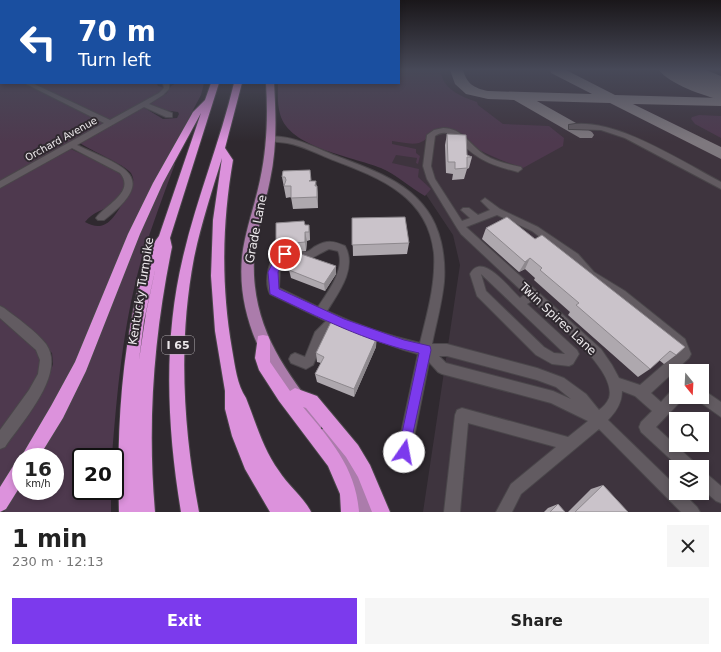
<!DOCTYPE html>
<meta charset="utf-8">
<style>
:root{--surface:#fff;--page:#f6f6f6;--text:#222;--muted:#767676;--accent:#7c3aed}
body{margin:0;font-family:"DejaVu Sans",sans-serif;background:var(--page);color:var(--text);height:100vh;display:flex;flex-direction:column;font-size:15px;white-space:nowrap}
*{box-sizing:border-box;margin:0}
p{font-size:13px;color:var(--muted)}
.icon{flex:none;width:22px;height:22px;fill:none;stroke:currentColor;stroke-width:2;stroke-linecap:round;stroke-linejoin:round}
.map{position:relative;height:512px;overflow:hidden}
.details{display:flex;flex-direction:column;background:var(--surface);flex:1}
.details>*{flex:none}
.hud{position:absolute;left:0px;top:0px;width:400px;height:84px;box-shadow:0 2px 6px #0003;background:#1a4fa0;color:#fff;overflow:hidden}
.needle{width:26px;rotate:162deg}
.fabs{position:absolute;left:669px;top:364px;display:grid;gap:8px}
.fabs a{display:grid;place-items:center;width:40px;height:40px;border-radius:0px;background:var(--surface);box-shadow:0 2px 6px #0003;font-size:20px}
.speed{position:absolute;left:12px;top:448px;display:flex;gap:8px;font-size:20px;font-weight:700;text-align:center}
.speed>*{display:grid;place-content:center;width:52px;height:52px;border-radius:50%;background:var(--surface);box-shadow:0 2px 6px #0003;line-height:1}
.speed small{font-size:10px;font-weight:400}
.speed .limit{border:2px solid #111;border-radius:6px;background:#fff;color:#111}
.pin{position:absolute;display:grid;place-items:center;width:34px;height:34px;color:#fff;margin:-17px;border:2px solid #fff;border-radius:50%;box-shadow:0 1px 4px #0007}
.me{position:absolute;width:44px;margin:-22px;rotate:12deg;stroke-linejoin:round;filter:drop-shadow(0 0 3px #0008)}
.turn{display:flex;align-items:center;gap:14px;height:84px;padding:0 12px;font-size:18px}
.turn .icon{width:52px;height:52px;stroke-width:2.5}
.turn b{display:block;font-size:28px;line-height:34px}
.round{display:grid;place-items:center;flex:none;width:42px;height:42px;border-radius:0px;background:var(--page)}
.headline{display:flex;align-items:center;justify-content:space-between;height:68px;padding:0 12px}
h1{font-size:24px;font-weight:700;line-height:30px}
.cta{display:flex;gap:8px;margin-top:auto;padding:8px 12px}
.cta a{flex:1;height:46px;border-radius:0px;background:var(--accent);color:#fff;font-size:16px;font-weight:700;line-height:46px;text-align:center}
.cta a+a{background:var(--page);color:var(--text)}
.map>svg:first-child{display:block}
.built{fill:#3e343e;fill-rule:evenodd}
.green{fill:#4e394e}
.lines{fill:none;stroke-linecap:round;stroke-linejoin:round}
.taxiway{fill:#7e787e;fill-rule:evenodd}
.runway{fill:#7e787e;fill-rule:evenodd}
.minor-casing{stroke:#4a464a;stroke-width:2}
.major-casing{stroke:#4a464a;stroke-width:2}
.highway-casing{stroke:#4a464a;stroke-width:2}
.minor{fill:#625b61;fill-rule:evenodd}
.major{fill:#ab7cab;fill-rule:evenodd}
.highway{fill:#dc92dc;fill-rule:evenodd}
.wall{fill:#aea8ae}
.shaded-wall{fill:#8d888d}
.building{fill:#cac3ca;stroke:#8d888d}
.route{fill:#7c3aed;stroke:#51269a}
.labels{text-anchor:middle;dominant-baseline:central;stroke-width:4;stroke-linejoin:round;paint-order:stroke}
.far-street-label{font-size:10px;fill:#ede9ec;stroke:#2f292f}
.shield{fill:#2f292f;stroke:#b4afb3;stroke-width:1}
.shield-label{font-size:11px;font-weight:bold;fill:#ede9ec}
.street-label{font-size:12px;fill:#ede9ec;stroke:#2f292f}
</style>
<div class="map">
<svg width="721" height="512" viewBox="0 0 721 512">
<rect width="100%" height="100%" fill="#2f292f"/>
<path class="built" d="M399 70H721V512H423L460 265 453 235 421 187 341 149 399 83ZM676 371H702V397H676ZM676 419H702V445H676ZM676 467H702V493H676Z"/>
<path class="green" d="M399 70H440C443 89 460 96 477 102L478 105 503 124 549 126 564 138 563 146 523 168C491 158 471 146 443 128 429 131 429 140 419 143 411 145 400 142 392 141V144L416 149V153L420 156 418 164 416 163 417 158 396 155 392 163 419 169 418 177 431 189 425 196C409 187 397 175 381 168 351 156 289 148 280 114 277 104 278 93 278 83H399Z
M0 78 1 83H24L106 124 0 184Z
M31 83H157L158 86 165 88 163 92 110 120Z
M176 83H204L201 95 131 227 77 357 63 386 0 493V449L49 376 53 364 52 353 0 306V187L71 149 116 170 125 179C122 214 102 202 85 222 106 234 114 217 124 201 127 195 132 187 133 181 134 179 132 175 131 173 122 163 93 152 80 143L81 141 143 107 163 119 177 118 179 114 178 112 163 110 150 104 167 93 171 86Z
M699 115 721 116V138L695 124 691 119 692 117Z
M171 164H175C163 196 151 228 141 261 123 325 117 392 112 457H81V491H111V512H4L21 483V491H55V457H36Z
M0 316 41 353V372L0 436Z"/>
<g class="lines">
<path class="taxiway" d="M450 70H463C467 84 474 88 488 91L592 94 551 73 550 70H566L615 95 721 98V106L633 104 721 147V159L610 103 537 101 592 132 594 135 592 138H580L514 100 488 99 466 94 455 84Z
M672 70H690L721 83V92L673 73Z"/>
<path class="runway" d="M659 70H706L721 76V100C704 96 669 84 659 70Z"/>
<defs>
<path id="minor" d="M0 73H1L0 78Z
M24 83H32L110 120 159 93 164 88 163 83H169V89L163 95 149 104 172 113V117H166L144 107 77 145C121 166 162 175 104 220H98L96 218C105 205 136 192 120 173L72 148 0 188V181L104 123Z
M569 125C614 116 682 162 721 182V189L625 138 601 130 572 129H569Z
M443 128C463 128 469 145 485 155 496 162 508 164 521 167L522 169 518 172C486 164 475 158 453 135 446 132 441 132 435 136L431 166 435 179 462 221 470 218 461 210 463 208H469L478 215 490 210 481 201 485 198 500 209 538 227 578 254 594 272 625 291 685 339 691 354 689 358 651 393 661 402 671 391 676 390V397H682L681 401 656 427 694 462 696 467H679L641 432 639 427 641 422 652 411 635 396 622 391C622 403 616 412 608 420L676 486V493H683L697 507 700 512H681L599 429 521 494 512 512H496L511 484 556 447 468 423 460 512H444L455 415 457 410 462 408 568 437 588 421 551 403 442 374 438 372 429 362 411 452 409 457 404 459 399 457 397 452 418 354 404 350 336 326 324 339 313 365 306 369 291 363 289 359 291 355 295 353 305 357 315 332 326 321 270 294C264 282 268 254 283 250 291 248 298 253 305 252 309 252 312 248 316 246 327 240 334 241 345 246 357 268 339 292 327 311 357 325 389 336 420 343 427 314 436 284 434 253 428 196 380 178 333 160 318 154 303 146 287 143 281 142 275 142 269 141V137C289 133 320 150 339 157 384 174 429 190 441 242 444 255 445 269 444 282 442 303 436 324 432 344H447L537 368 564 378 586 394 599 410C603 407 607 403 609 398 618 370 552 319 532 301L527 304 577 350 579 354 573 364 569 366 552 364 536 355 477 296 470 274C482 251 509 288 520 298L525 294 461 234 457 228 427 179 423 166 427 135 434 130ZM497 215 532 231 570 260 586 278 617 297 676 346 678 352 640 385 619 378 612 365 601 349 466 227ZM329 249 338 251C346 269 327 293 318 307L279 288 280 268 285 259C291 256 297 260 304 260 314 259 321 252 329 249ZM481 274 565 354 554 353 544 347 486 291ZM439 356H447L537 380 556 387 571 399 553 391 446 363Z
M0 306 4 308C17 318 36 331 46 344 67 374 21 423 5 447L0 449V430L29 390 38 374 40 360 36 350 0 318Z
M702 389 721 402V417L697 400 696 397H702Z
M702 472 707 474 721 486V503L716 501 702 489Z"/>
<path id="major" d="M266 83H274C276 116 277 148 270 180 265 206 256 231 254 258 251 323 282 368 321 416L323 422 321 428 315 430 309 428C271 377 236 323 242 257 245 230 255 205 260 180 267 148 268 116 266 83Z
M326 428C348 437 367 490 376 512H358L339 467 318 436 320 430Z"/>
<path id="highway" d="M211 83H219L170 238 172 247C154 335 147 422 155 512H119C117 441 120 371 135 302 140 279 144 255 159 236L201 113 163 183 140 234 86 371 63 418 39 457H21L51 406 75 362 128 234 153 183 193 112 205 100ZM156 266 146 313 139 360 144 321Z
M234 83H242L225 148 233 160C222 224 221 285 232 349 235 366 237 385 246 398 256 423 263 449 279 471 287 484 306 500 311 512H270L245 469 232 436 225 409V391L215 331 211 276 213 220 222 158C212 191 201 224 194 258 178 342 183 428 199 512H181C167 428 163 340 183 257 197 197 220 142 234 83Z
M263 335 268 336 270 341V362L290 391 295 388 317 396 358 445 370 465 390 512H372L358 477 346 457 306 408 303 407C330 439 356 468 359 512H341L340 494 328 466 279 401 259 370 255 358 258 336Z
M21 460V485L6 509 0 512V487L15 463Z"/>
</defs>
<use href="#minor" class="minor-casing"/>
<use href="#major" class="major-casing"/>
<use href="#highway" class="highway-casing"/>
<use href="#minor" class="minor"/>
<use href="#major" class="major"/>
<use href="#highway" class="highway"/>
</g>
<path class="wall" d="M447 134 467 155 472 157 469 168 467 169 464 179 452 180 453 174 446 173 445 145Z
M283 171 311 181 317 186 318 197V208L293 209 291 197 286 198 282 177Z
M507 217 676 355 664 364 659 360 650 369 638 377 568 315 570 312 534 280 535 278 525 269 519 272 482 239 486 228Z
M352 218 409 243 407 254 353 256Z
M305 225 310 233V240L307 241 306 251 278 253 276 245Z
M336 266V274L325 291 291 278 289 270Z
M376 347 354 397 317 382 315 374 321 363 317 362 316 353Z
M603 485 628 512H568L591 489Z
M558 504 565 512H544L548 508Z"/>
<path class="shaded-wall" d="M316 181 318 197V208L315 186Z
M309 225 310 233V240L309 232Z
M305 232 307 241 306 251 305 242Z
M530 258 525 269 519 272 525 262Z
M336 266V274L325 291 324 284Z
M377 337 376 347 354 397V389Z"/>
<path class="building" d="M447 134 466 135 467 155 472 157H467V168L455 169V162H448Z
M310 170 311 180 309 181H316L315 186H317V197L291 198V186H284L286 180 285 177H282L283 171Z
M405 217 409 243 352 245V218Z
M507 217 535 239 542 235 685 347 676 355 670 351 650 369 576 305 579 303 540 270 542 268 530 258 525 262 486 228Z
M304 221 305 225H309V232H305V242L276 245V223Z
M301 254 336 266 324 284 289 270Z
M331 322 377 337 354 389 315 374 324 357 316 353Z
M603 485 628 512H575Z
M558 504 565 512H550Z"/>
<linearGradient id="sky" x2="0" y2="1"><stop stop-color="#1a171a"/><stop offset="0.49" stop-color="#474958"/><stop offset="1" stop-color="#474958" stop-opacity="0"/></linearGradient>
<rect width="721" height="142" fill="url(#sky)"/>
<path class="route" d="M285 250 290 254 285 258 278 272 279 289 344 319 404 340 430 346 431 350 408 456 404 458 400 456 398 452 419 353C367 342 318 317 270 294L268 272 278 253Z"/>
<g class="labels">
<g class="far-street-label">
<text transform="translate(61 139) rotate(-29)">Orchard Avenue</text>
</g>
<rect class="shield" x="162" y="336" width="32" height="18" rx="3"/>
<g class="shield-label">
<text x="178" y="345">I 65</text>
</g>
<g class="street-label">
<text transform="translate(256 229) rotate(-79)">Grade Lane</text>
<text transform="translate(141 291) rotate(-81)">Kentucky Turnpike</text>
<text transform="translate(558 319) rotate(43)">Twin Spires Lane</text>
</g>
</g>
</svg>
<div class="fabs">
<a><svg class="needle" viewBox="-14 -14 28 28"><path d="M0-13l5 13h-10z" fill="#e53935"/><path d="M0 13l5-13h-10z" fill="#767676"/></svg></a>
<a><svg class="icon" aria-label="search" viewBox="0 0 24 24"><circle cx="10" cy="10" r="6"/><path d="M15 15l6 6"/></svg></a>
<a><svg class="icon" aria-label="layers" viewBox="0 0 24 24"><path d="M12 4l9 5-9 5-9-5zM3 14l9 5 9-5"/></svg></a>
</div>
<div class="speed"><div>16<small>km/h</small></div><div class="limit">20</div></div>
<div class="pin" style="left:285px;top:254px;background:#d93025"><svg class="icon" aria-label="arrive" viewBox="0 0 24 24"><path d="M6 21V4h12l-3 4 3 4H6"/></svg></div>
<svg class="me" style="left:404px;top:452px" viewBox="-20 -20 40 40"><circle r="19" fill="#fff"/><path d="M0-13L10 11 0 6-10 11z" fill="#7c3aed"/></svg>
<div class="hud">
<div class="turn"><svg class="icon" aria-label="left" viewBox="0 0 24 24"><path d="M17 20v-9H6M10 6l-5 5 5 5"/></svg><div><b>70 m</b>Turn left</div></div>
</div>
</div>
<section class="details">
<div class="headline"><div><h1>1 min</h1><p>230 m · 12:13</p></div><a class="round"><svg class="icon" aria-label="close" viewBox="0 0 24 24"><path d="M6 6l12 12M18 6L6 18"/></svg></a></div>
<div class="cta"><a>Exit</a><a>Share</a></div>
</section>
